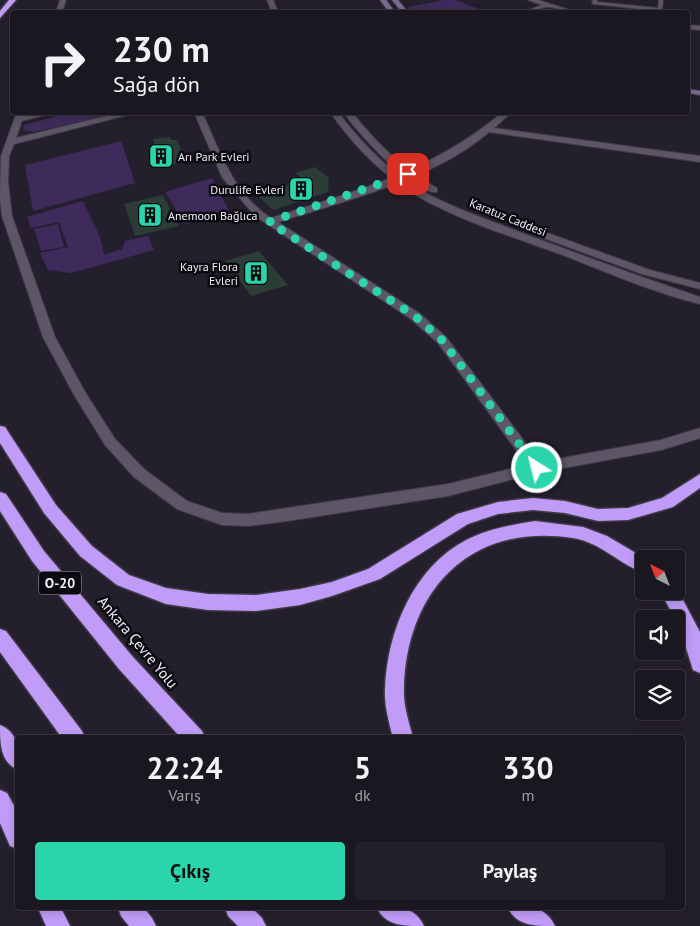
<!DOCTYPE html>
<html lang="tr">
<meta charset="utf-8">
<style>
:root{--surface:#1b1721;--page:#24202a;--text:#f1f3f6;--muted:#a09fa5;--line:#39363f;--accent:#2ad5ac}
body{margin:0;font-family:"PT Sans",sans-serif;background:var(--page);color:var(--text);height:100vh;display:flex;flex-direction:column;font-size:19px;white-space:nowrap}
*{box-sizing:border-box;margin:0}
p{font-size:16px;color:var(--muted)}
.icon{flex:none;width:28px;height:28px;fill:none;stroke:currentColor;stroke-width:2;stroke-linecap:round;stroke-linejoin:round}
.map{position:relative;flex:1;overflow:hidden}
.side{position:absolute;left:15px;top:735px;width:670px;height:175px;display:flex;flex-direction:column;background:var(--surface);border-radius:5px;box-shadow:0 2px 8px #0003,0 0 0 1px var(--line)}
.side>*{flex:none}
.banner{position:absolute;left:10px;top:10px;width:680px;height:105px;border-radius:5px;box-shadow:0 2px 8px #0003,0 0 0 1px var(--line);background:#1b1721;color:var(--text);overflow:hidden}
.needle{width:32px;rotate:318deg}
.buttons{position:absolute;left:635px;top:550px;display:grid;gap:10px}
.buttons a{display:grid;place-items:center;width:50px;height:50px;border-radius:5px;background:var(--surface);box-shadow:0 2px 8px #0003,0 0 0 1px var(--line);font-size:25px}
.pin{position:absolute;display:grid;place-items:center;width:42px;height:42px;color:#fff;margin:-21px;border-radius:10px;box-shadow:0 2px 8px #0006}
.me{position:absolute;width:55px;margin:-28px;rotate:324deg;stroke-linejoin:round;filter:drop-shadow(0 0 4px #0008)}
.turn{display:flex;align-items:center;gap:18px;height:105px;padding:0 20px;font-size:22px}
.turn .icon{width:65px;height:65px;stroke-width:2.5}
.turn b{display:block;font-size:35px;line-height:42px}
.eta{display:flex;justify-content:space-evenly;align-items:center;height:85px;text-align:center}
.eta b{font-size:30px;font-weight:700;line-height:35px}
.primary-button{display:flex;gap:10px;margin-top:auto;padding:10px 20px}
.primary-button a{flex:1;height:58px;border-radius:5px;background:var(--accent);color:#111;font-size:20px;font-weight:700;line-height:58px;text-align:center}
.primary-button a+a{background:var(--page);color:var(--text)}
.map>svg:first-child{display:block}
.green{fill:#3f2b5b}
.building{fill:#2b3d36}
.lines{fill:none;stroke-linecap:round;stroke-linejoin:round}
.service-casing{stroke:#3f3b46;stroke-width:2}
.minor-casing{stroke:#3f3b46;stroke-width:2}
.tertiary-casing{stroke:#3f3b46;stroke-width:2}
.secondary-casing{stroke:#3f3b46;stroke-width:2}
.motorway-casing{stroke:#3f3b46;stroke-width:3}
.service{fill:#5c5666;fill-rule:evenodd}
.minor{fill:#5c5666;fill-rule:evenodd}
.tertiary{fill:#5c5666;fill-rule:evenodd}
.secondary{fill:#7a6b92;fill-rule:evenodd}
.motorway{fill:#c09bf7;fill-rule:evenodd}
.route{stroke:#2ad5ac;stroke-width:9;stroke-dasharray:0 16.2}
.labels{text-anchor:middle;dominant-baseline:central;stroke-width:5;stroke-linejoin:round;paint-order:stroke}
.far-poi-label{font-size:12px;fill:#f1eef7;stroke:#0c0a10;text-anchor:start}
.far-street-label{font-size:12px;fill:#f1eef7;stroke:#0c0a10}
.shield{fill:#0c0a10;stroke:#acaab2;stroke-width:1}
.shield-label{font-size:14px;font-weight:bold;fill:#f1eef7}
.street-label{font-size:15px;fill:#f1eef7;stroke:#0c0a10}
</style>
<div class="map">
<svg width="700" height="926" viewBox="0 0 700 926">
<rect width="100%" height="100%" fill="#241f2c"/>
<path class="green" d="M444 0H456L486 12H412L408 7Z
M72 112 117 113 33 132 23 130 24 125Z
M121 141 135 183 33 211 25 165Z
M212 178 230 213 185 224 165 192Z
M83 201 100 237 104 255 122 249 125 241 148 236 154 250 71 273 48 270 40 253 68 247 59 222 31 228 27 217Z
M58 224 64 247 41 251 34 229Z"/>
<path class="building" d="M170 137 171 140H177L186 162 163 166 162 163 156 164 152 149H156L153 139Z
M315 167 329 178 328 192 273 210 257 195 303 180 295 173Z
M163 195 179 226 135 236 124 204Z
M259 251 288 285 251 296 225 261Z"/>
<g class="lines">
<defs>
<path id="service" d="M593 0H597V2L658 8 659 0H663L662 10 660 11 594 4 592 3Z"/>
<path id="minor" d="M60 0H66L62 12H56Z
M528 0H538L576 12C566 13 558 7 548 7 540 7 533 12 524 12L542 5Z
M688 25 700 26V30L688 29Z
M17 112H25L24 116 40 112H57L22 121 16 138 123 112H139L14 144 9 156 8 182 12 216 55 337 85 392 115 439 144 469 187 501 222 513 247 514 448 484 527 465 438 343 411 319 255 216 222 177 194 112H202C219 150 234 195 271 218 356 191 433 171 503 112H512L494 128 700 156V162L489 132C435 179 345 201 278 222L419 313 446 337 540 462 661 440 700 428V438L661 450 537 473 448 496 287 521 247 526 222 525 177 509 134 477 105 445 73 393 43 337 2 216 0 197 1 156Z"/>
<path id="tertiary" d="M267 0H273L278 12H272Z
M330 112H338C359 140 382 164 411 184 445 206 485 218 522 233 581 255 640 277 700 297V304C655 293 611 274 568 257 517 238 449 218 404 188 375 167 351 142 330 112Z
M343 112H352C376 143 403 169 437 188V192C413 196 357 131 343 112Z
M542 231 650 270 700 283V289L642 274 538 236V232Z"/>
<path id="secondary" d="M380 0H386L395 12H389Z
M392 0H398L408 12H402Z
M688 89 700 91V95L688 93Z"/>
<path id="motorway" d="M9 0H16L0 18V11Z
M0 426 5 427 56 505 92 546 129 575 166 588 208 594 256 595 300 589 332 582 368 569 457 514 498 502 533 498 565 501 598 509 628 508 662 498 700 474V488L673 507 628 520 598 521 565 513 533 510 498 514 468 524 380 579 332 596 300 605 256 611 208 610 166 604 117 585 80 556 44 513 0 443Z
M0 492 6 494 44 551 133 657 202 731 205 738H181L119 669 32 561 0 511Z
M535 521 583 527 607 536 646 559H644V573C619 564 600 542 573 538 471 522 406 590 404 689 403 705 409 722 413 738H393C389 722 384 705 385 689 387 632 413 568 466 540 488 529 511 525 535 521Z
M676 587 700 632V673L693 670 679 626 660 591H676Z
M0 629 6 631 82 731 85 738H62L0 652Z
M0 725C20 733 18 752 18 770 0 762 0 743 0 725Z
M0 790 7 793 18 813V849L10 846 0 823Z
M38 908H61L70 926H46Z
M118 908H144L152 918 156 926H129L121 916Z
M225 908H252L262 918 266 926H238L228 916Z
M377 908C395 905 415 906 424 926 403 926 386 926 377 908Z
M508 908C526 905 546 906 555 926 534 926 517 926 508 908Z"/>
</defs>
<use href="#service" class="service-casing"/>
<use href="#minor" class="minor-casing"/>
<use href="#tertiary" class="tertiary-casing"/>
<use href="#secondary" class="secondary-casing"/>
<use href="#motorway" class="motorway-casing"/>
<use href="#service" class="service"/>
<use href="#minor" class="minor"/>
<use href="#tertiary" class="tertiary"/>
<use href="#secondary" class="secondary"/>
<use href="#motorway" class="motorway"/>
</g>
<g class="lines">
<path class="route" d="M408 174 269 222 415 316 442 340 537 468"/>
</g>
<defs>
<symbol id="building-square" viewBox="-11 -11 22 22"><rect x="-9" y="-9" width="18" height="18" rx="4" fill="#2ad5ac" stroke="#0c0a10"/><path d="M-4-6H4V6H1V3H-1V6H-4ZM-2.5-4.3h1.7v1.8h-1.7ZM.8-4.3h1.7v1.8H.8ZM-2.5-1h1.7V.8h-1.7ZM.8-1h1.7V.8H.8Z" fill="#111"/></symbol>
</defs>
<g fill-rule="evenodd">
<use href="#building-square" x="147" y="142" width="28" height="28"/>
<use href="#building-square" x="287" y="175" width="28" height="28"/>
<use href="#building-square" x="136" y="201" width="28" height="28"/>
<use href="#building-square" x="242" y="259" width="28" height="28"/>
</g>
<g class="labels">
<g class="far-poi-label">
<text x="178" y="156">Arı Park Evleri</text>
<text x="284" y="189" text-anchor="end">Durulife Evleri</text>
<text x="168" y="215">Anemoon Bağlıca</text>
<text x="238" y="266" text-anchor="end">Kayra Flora<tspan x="238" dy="14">Evleri</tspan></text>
</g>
<g class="far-street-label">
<text transform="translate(508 217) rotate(22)">Karatuz Caddesi</text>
</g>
<rect class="shield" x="39" y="571.5" width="42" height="23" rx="4"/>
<g class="shield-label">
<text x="60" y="583">O-20</text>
</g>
<g class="street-label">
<text transform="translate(138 642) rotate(50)">Ankara Çevre Yolu</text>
</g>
</g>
</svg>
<div class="buttons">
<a><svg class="needle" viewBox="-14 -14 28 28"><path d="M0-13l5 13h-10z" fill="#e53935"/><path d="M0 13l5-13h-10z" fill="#a09fa5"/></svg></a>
<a><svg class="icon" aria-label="sound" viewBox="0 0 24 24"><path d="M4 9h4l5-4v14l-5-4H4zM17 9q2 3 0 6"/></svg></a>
<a><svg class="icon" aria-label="layers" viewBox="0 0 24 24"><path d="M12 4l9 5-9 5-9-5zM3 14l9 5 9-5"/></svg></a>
</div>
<div class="pin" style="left:408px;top:174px;background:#d93025"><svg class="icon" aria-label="arrive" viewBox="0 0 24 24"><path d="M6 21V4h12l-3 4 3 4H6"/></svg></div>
<svg class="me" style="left:537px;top:468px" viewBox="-20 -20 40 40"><circle r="17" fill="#2ad5ac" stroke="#fff" stroke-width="3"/><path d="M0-11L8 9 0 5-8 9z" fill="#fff"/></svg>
<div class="banner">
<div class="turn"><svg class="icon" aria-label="right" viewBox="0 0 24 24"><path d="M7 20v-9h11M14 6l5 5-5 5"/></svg><div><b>230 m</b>Sağa dön</div></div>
</div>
<section class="side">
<div class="eta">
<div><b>22:24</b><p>Varış</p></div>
<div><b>5</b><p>dk</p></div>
<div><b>330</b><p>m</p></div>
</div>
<div class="primary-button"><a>Çıkış</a><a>Paylaş</a></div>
</section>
</div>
